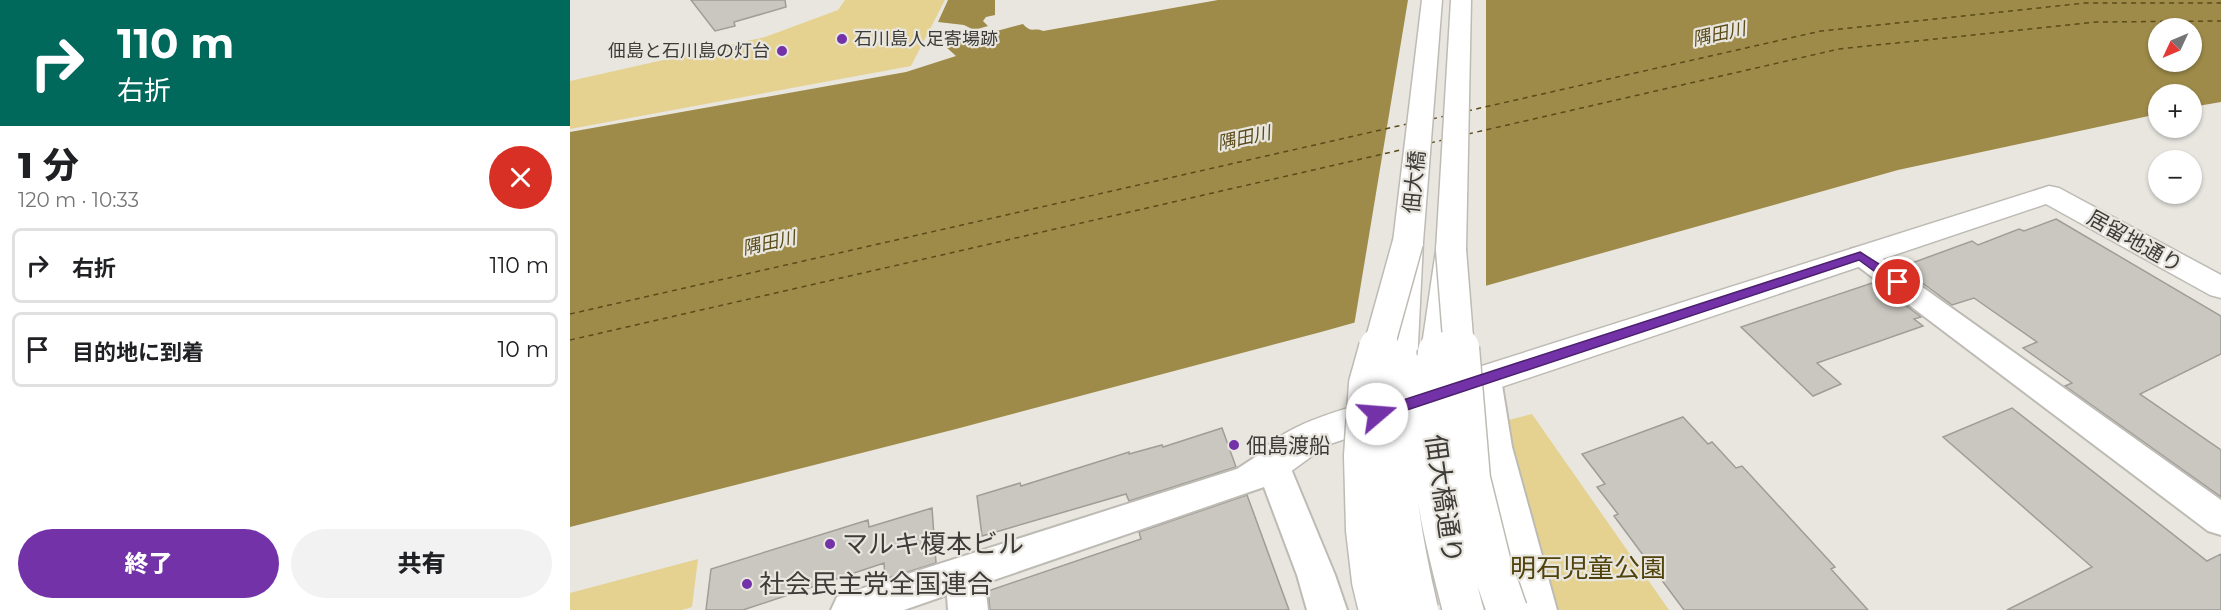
<!DOCTYPE html>
<html lang="ja">
<meta charset="utf-8">
<style>
:root{--surface:#fff;--page:#f2f2f2;--text:#202124;--muted:#757577;--line:#e0e0e0;--accent:#7332a7}
body{margin:0;font-family:Montserrat,"Noto Sans JP",sans-serif;background:var(--page);color:var(--text);height:100vh;display:flex;flex-direction:column;font-size:22px;white-space:nowrap}
*{box-sizing:border-box;margin:0}
p{font-size:20px;color:var(--muted)}
.icon{flex:none;width:33px;height:33px;fill:none;stroke:currentColor;stroke-width:2;stroke-linecap:round;stroke-linejoin:round}
.map{position:relative;flex:1;overflow:hidden}
.side{display:flex;flex-direction:column;background:var(--surface);width:570px}
.side>*{flex:none}
.banner{background:#00695c;color:#fff;overflow:hidden}
.needle{width:39px;rotate:226deg}
.fabs{position:absolute;left:1578px;top:18px;display:grid;gap:12px}
.fabs a{display:grid;place-items:center;width:54px;height:54px;border-radius:50%;background:var(--surface);box-shadow:0 2px 4px #0004;font-size:30px}
.pin{position:absolute;display:grid;place-items:center;width:51px;height:51px;color:#fff;margin:-26px;border:3px solid #fff;border-radius:50%;box-shadow:0 2px 6px #0007}
.me{position:absolute;width:66px;margin:-33px;rotate:72deg;stroke-linejoin:round;filter:drop-shadow(0 0 4px #0008)}
.turn{display:flex;align-items:center;gap:21px;height:126px;padding:0 18px;font-size:27px}
.turn .icon{width:78px;height:78px;stroke-width:2.5}
.turn b{display:block;font-size:42px;line-height:51px}
.round{display:grid;place-items:center;flex:none;width:63px;height:63px;border-radius:32px;background:var(--page)}
.head{display:flex;align-items:center;justify-content:space-between;height:102px;padding:0 18px}
h1{font-size:36px;font-weight:800;line-height:45px}
.primary-button{display:flex;gap:12px;margin-top:auto;padding:12px 18px}
.primary-button a{flex:1;height:69px;border-radius:36px;background:var(--accent);color:#fff;font-size:24px;font-weight:800;line-height:69px;text-align:center}
.primary-button a+a{background:var(--page);color:var(--text)}
ul{padding:0;list-style:none}
li{display:flex;align-items:center;gap:18px;height:75px;margin:0 12px 9px;padding:0 6px;border:3px solid var(--line);border-radius:9px}
li div{flex:1}
li b{display:block;font-size:22px}
li em{font-style:normal}
main{display:flex;flex:1;min-height:0}
.map>svg:first-child{display:block}
.green{fill:#e5d290}
.water{fill:#9e8b49;fill-rule:evenodd}
.pier{fill:#e8e6df}
.lines{fill:none;stroke-linecap:round;stroke-linejoin:round}
.ferry{stroke:#5a4b18;stroke-width:1.5;stroke-dasharray:5 4.5;stroke-linecap:butt}
.building{fill:#c9c7c0;stroke:#9f9d97;stroke-width:1.5}
.minor-casing{stroke:#bdbbb4;stroke-width:4}
.tertiary-casing{stroke:#bdbbb4;stroke-width:3}
.secondary-casing{stroke:#bdbbb4;stroke-width:3}
.minor{fill:#fff;fill-rule:evenodd}
.tertiary{fill:#fff;fill-rule:evenodd}
.secondary{fill:#fff;fill-rule:evenodd}
.secondary-bridge-far1-casing{stroke:#bdbbb4;stroke-width:33;stroke-linecap:butt}
.secondary-bridge-casing{stroke:#bdbbb4;stroke-width:43;stroke-linecap:butt}
.secondary-bridge-far1{stroke:#fff;stroke-width:30}
.secondary-bridge{stroke:#fff;stroke-width:40}
.route{fill:#7332a7;stroke:#4b206d;stroke-width:1.5}
.poi-dot{fill:#7332a7;stroke:#e8e6df;stroke-width:2}
.labels{text-anchor:middle;dominant-baseline:central;stroke-width:4.5;stroke-linejoin:round;paint-order:stroke}
.far-water-label{font-size:18px;font-style:italic;fill:#5a4b18;stroke:#e8e6df}
.far-poi-label{font-size:18px;fill:#3d3c39;stroke:#e8e6df;text-anchor:start}
.street-label{font-size:21px;fill:#3d3c39;stroke:#e8e6df}
.poi-label{font-size:21px;fill:#3d3c39;stroke:#e8e6df;text-anchor:start}
.near-street-label{font-size:26px;fill:#3d3c39;stroke:#e8e6df}
.near-poi-label{font-size:26px;fill:#3d3c39;stroke:#e8e6df;text-anchor:start}
.near-park-label{font-size:26px;fill:#50420b;stroke:#e8e6df}
</style>
<main>
<section class="side">
<div class="banner">
<div class="turn"><svg class="icon" aria-label="right" viewBox="0 0 24 24"><path d="M7 20v-9h11M14 6l5 5-5 5"/></svg><div><b>110 m</b>右折</div></div>
</div>
<div class="head"><div><h1>1 分</h1><p>120 m · 10:33</p></div><a class="round" style="background:#d93025;color:#fff"><svg class="icon" aria-label="close" viewBox="0 0 24 24"><path d="M6 6l12 12M18 6L6 18"/></svg></a></div>
<ul>
<li><svg class="icon" aria-label="right" viewBox="0 0 24 24"><path d="M7 20v-9h11M14 6l5 5-5 5"/></svg><div><b>右折</b></div><em>110 m</em></li>
<li><svg class="icon" aria-label="arrive" viewBox="0 0 24 24"><path d="M6 21V4h12l-3 4 3 4H6"/></svg><div><b>目的地に到着</b></div><em>10 m</em></li>
</ul>
<div class="primary-button"><a>終了</a><a>共有</a></div>
</section>
<div class="map">
<svg width="1651" height="610" viewBox="0 0 1651 610">
<rect width="100%" height="100%" fill="#e8e6df"/>
<path class="green" d="M275 0H375L341 66 0 129V81L195 37 268 10Z
M962 414 1099 610H986L935 421Z
M128 559 122 607 112 610H0V593Z"/>
<path class="water" d="M378 0H425V15L416 17 413 21 418 26 404 30 394 25 368 22Z
M648 0H1651V102L1622 107V94H1588V114L1328 170 751 332 386 429 0 527V132L336 72 386 56 375 46 410 36 407 33 419 30 423 32 453 24C462 34 464 27 473 31ZM1588 28H1622V62H1588Z"/>
<path class="pier" d="M838 0H916V288L784 326Z"/>
<g class="lines">
<path class="ferry" d="M897 111 1251 31 1515 3H1651
M862 119 875 116
M898 134 1269 49 1527 22 1651 21
M860 143 873 140
M0 314 837 124
M0 340 835 149"/>
</g>
<path class="building" d="M121 0H215L216 7 164 22 165 26 145 31Z
M1486 219 1651 316V354L1570 394 1651 450V497L1495 386 1502 383 1453 348 1467 342 1404 298 1382 305 1331 267 1402 241 1408 245 1449 229 1454 231Z
M1305 282 1351 317 1344 319 1353 326 1247 363 1271 384 1243 396 1171 327Z
M1442 408 1637 561 1651 554V610H1437L1522 567 1373 437Z
M1113 417 1138 444 1142 442 1166 468 1172 466 1265 567 1261 569 1298 610H1114L1044 516 1048 514 1027 487 1035 484 1012 454Z
M652 428 666 467 559 501 556 494 412 536 407 496 450 483 451 486 559 452V454L592 445 593 447Z
M677 495 719 610H420L418 591 571 539 569 532Z
M362 508 366 563 315 579 314 563 173 610H136L141 569 298 520 299 527Z"/>
<g class="lines">
<defs>
<path id="minor" d="M1290 247 1299 249 1651 500V535L1638 531 1281 261 1277 255 1281 249Z
M915 368 926 371 931 379 942 447 987 610H947L908 447 899 379 904 371Z
M702 450 714 454 719 464 765 575 777 610H737L727 575 694 487 415 583 418 610H378L377 595 334 610H261L267 597 281 592 667 469 690 454Z"/>
<path id="tertiary" d="M1479 186 1489 188 1651 275V298L1640 295 1476 204 881 404 868 407 855 404 850 394 855 384Z
M819 396 832 400 838 410 832 420 757 445 716 475 702 480 688 475 682 464C703 425 779 408 819 396Z"/>
<path id="secondary" d="M852 0H872L853 242 847 364 842 373 829 377 816 373 811 364 823 242Z
M881 0H901L896 250 885 352 880 361 868 364 856 361 851 352 866 250Z"/>
</defs>
<use href="#minor" class="minor-casing"/>
<use href="#tertiary" class="tertiary-casing"/>
<use href="#secondary" class="secondary-casing"/>
<use href="#minor" class="minor"/>
<use href="#tertiary" class="tertiary"/>
<use href="#secondary" class="secondary"/>
<defs>
<path id="secondary-bridge-far1" d="M881 250 889 350
M808 350 838 242"/>
<path id="secondary-bridge" d="M809 348 799 384 794 456 796 530 802 581 809 610
M889 348 900 479 921 564 937 610
M868 352C865 382 861 413 862 443 864 500 879 555 893 610
M829 364C827 395 823 425 824 456 826 508 836 559 848 610"/>
</defs>
<use href="#secondary-bridge-far1" class="secondary-bridge-far1-casing"/>
<use href="#secondary-bridge" class="secondary-bridge-casing"/>
<use href="#secondary-bridge-far1" class="secondary-bridge-far1"/>
<use href="#secondary-bridge" class="secondary-bridge"/>
</g>
<path class="route" d="M1290 252 1333 279 1335 282 1333 285H1323L1289 260 813 418H802L800 414 802 410Z"/>
<g class="poi-dot">
<circle cx="272" cy="39" r="6"/>
<circle cx="212" cy="51" r="6"/>
<circle cx="664" cy="445" r="6"/>
<circle cx="260" cy="544" r="6"/>
<circle cx="177" cy="584" r="6"/>
</g>
<g class="labels">
<g class="far-water-label">
<text transform="translate(1149 34) rotate(-12)">隅田川</text>
<text transform="translate(674 138) rotate(-12)">隅田川</text>
<text transform="translate(199 243) rotate(-12)">隅田川</text>
</g>
<g class="far-poi-label">
<text x="284" y="39">石川島人足寄場跡</text>
<text x="200" y="51" text-anchor="end">佃島と石川島の灯台</text>
</g>
<g class="street-label">
<text transform="translate(844 182) rotate(-84)">佃大橋</text>
<text transform="translate(1565 241) rotate(29)">居留地通り</text>
</g>
<g class="poi-label">
<text x="676" y="445">佃島渡船</text>
</g>
<g class="near-street-label">
<text transform="translate(874 499) rotate(82)">佃大橋通り</text>
</g>
<g class="near-poi-label">
<text x="272" y="544">マルキ榎本ビル</text>
<text x="189" y="584">社会民主党全国連合</text>
</g>
<g class="near-park-label">
<text x="1018" y="568">明石児童公園</text>
</g>
</g>
</svg>
<div class="fabs">
<a><svg class="needle" viewBox="-14 -14 28 28"><path d="M0-13l5 13h-10z" fill="#e53935"/><path d="M0 13l5-13h-10z" fill="#757577"/></svg></a>
<a>+</a>
<a>−</a>
</div>
<div class="pin" style="left:1328px;top:282px;background:#d93025"><svg class="icon" aria-label="arrive" viewBox="0 0 24 24"><path d="M6 21V4h12l-3 4 3 4H6"/></svg></div>
<svg class="me" style="left:807px;top:414px" viewBox="-20 -20 40 40"><circle r="19" fill="#fff"/><path d="M0-13L10 11 0 6-10 11z" fill="#7332a7"/></svg>
</div>
</main>
